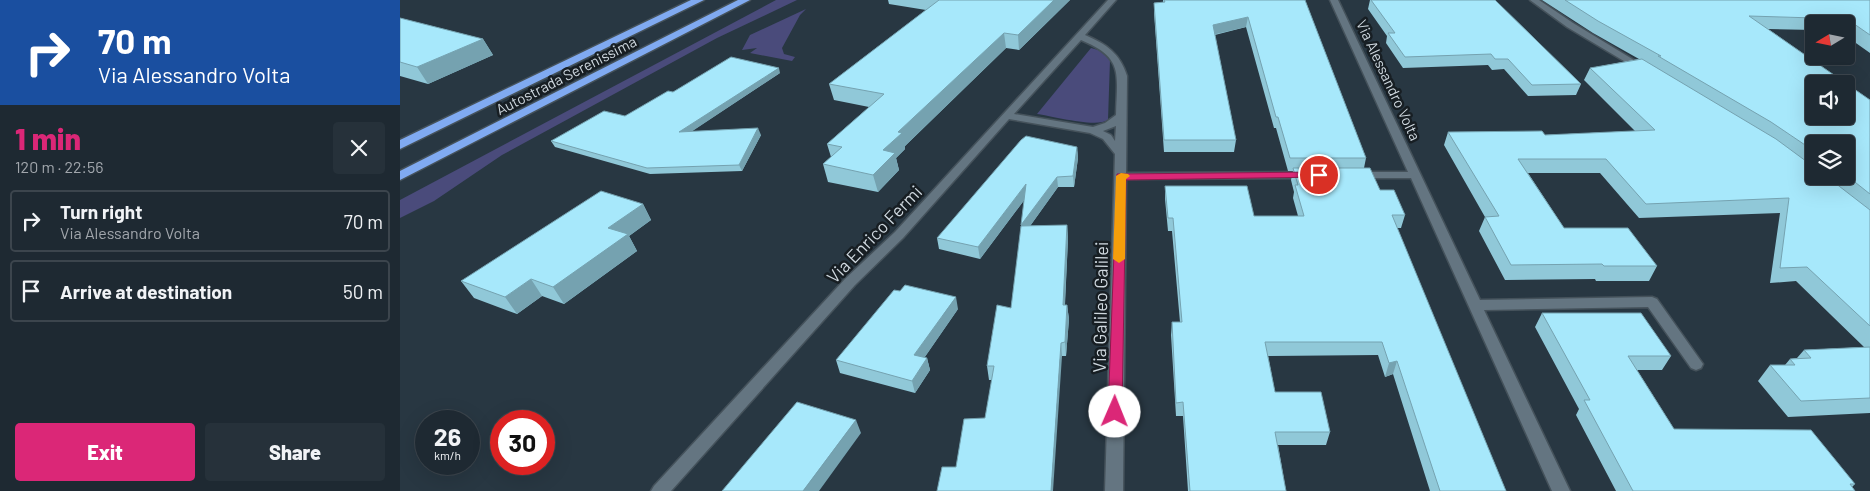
<!DOCTYPE html>
<meta charset="utf-8">
<style>
:root{--surface:#1e2932;--page:#26313a;--text:#f1f3f6;--muted:#a1a6ac;--line:#3c454d;--accent:#db2777}
body{margin:0;font-family:Barlow,sans-serif;background:var(--page);color:var(--text);height:100vh;display:flex;flex-direction:column;font-size:19px;white-space:nowrap}
*{box-sizing:border-box;margin:0}
p{font-size:16px;color:var(--muted)}
.icon{flex:none;width:28px;height:28px;fill:none;stroke:currentColor;stroke-width:2;stroke-linecap:round;stroke-linejoin:round}
.map{position:relative;flex:1;overflow:hidden}
.panel{display:flex;flex-direction:column;background:var(--surface);width:400px}
.panel>*{flex:none}
.guide{background:#1a4fa0;color:#fff;overflow:hidden}
.needle{width:32px;rotate:260deg}
.buttons{position:absolute;left:1405px;top:15px;display:grid;gap:10px}
.buttons a{display:grid;place-items:center;width:50px;height:50px;border-radius:5px;background:var(--surface);box-shadow:0 5px 20px #0002,0 0 0 1px var(--line);font-size:25px}
.speed{position:absolute;left:15px;top:410px;display:flex;gap:10px;font-size:25px;font-weight:700;text-align:center}
.speed>*{display:grid;place-content:center;width:65px;height:65px;border-radius:50%;background:var(--surface);box-shadow:0 5px 20px #0002,0 0 0 1px var(--line);line-height:1}
.speed small{font-size:12px;font-weight:400}
.speed .limit{border:8px solid #d22;background:#fff;color:#111}
.pin{position:absolute;display:grid;place-items:center;width:42px;height:42px;color:#fff;margin:-21px;border:2px solid #fff;border-radius:50%;box-shadow:0 1px 5px #0007}
.me{position:absolute;width:55px;margin:-28px;rotate:1deg;stroke-linejoin:round;filter:drop-shadow(0 0 4px #0008)}
.turn{display:flex;align-items:center;gap:18px;height:105px;padding:0 15px;font-size:22px}
.turn .icon{width:65px;height:65px;stroke-width:2.5}
.turn b{display:block;font-size:35px;line-height:42px}
.round{display:grid;place-items:center;flex:none;width:52px;height:52px;border-radius:5px;background:var(--page)}
.headline{display:flex;align-items:center;justify-content:space-between;height:85px;padding:0 15px}
h1{font-size:30px;font-weight:800;line-height:38px;color:var(--accent)}
.cta{display:flex;gap:10px;margin-top:auto;padding:10px 15px}
.cta a{flex:1;height:58px;border-radius:5px;background:var(--accent);color:#fff;font-size:20px;font-weight:800;line-height:58px;text-align:center}
.cta a+a{background:var(--page);color:var(--text)}
ul{padding:0;list-style:none}
li{display:flex;align-items:center;gap:15px;height:62px;margin:0 10px 8px;padding:0 5px;border:2px solid var(--line);border-radius:5px}
li div{flex:1}
li b{display:block;font-size:19px}
li em{font-style:normal}
main{display:flex;flex:1;min-height:0}
.map>svg:first-child{display:block}
.green{fill:#4a4b7b}
.lines{fill:none;stroke-linecap:round;stroke-linejoin:round}
.street-casing{stroke:#45525b;stroke-width:3}
.highway-casing{stroke:#45525b;stroke-width:3}
.street{fill:#647581;fill-rule:evenodd}
.highway{fill:#80aaf1;fill-rule:evenodd}
.wall{fill:#90c8d8;fill-rule:evenodd}
.shaded-wall{fill:#75a2b0}
.building{fill:#a7e8fb;stroke:#75a2b0;fill-rule:evenodd}
.route{fill:#db2777;stroke:#8e194d}
.slow{fill:#f59e0b}
.labels{text-anchor:middle;dominant-baseline:central;stroke-width:5;stroke-linejoin:round;paint-order:stroke}
.far-street-label{font-size:15px;fill:#cfd8df;stroke:#171e23}
.street-label{font-size:18px;fill:#cfd8df;stroke:#171e23}
</style>
<main>
<section class="panel">
<div class="guide">
<div class="turn"><svg class="icon" aria-label="right" viewBox="0 0 24 24"><path d="M7 20v-9h11M14 6l5 5-5 5"/></svg><div><b>70 m</b>Via Alessandro Volta</div></div>
</div>
<div class="headline"><div><h1>1 min</h1><p>120 m · 22:56</p></div><a class="round"><svg class="icon" aria-label="close" viewBox="0 0 24 24"><path d="M6 6l12 12M18 6L6 18"/></svg></a></div>
<ul>
<li><svg class="icon" aria-label="right" viewBox="0 0 24 24"><path d="M7 20v-9h11M14 6l5 5-5 5"/></svg><div><b>Turn right</b><p>Via Alessandro Volta</p></div><em>70 m</em></li>
<li><svg class="icon" aria-label="arrive" viewBox="0 0 24 24"><path d="M6 21V4h12l-3 4 3 4H6"/></svg><div><b>Arrive at destination</b></div><em>50 m</em></li>
</ul>
<div class="cta"><a>Exit</a><a>Share</a></div>
</section>
<div class="map">
<svg width="1470" height="491" viewBox="0 0 1470 491">
<rect width="100%" height="100%" fill="#283742"/>
<path class="green" d="M376 0H397L317 38 102 155 34 201 0 218V200Z
M406 9 400 15 382 48 384 54 395 57 392 61 350 53 357 48 342 50 350 35Z
M691 48 702 51 710 60 708 120C696 128 652 116 637 114Z"/>
<g class="lines">
<defs>
<path id="street" d="M708 0H716L685 35C706 44 720 53 727 76L726 173 907 172 913 175 907 178 726 179 723 491H705L715 154 703 139 690 133 609 119 503 238 455 285 271 491H251L254 486 445 279 495 232ZM681 40C724 58 717 73 716 115L705 123 693 127 614 114ZM716 126 715 141 711 135 703 131Z
M930 0H938L1080 300 1252 297 1257 299 1303 364 1301 368 1296 370 1291 368 1248 307 1084 310 1170 491H1152L1011 178H957L951 175 957 172H1008Z
M1130 0H1139L1173 23 1247 68 1245 70H1239L1167 27Z"/>
<path id="highway" d="M291 0H304L0 149V140Z
M338 0H350L0 180V171Z"/>
</defs>
<use href="#street" class="street-casing"/>
<use href="#highway" class="highway-casing"/>
<use href="#street" class="street"/>
<use href="#highway" class="highway"/>
</g>
<path class="wall" d="M488 0H670L619 50 606 48 505 146V149L496 158 499 170 478 192 428 182 423 164 431 157 427 144 469 107 434 100 429 84 526 10 489 4Z
M763 0H905L966 158 964 168 980 190 1005 215 1001 228H997L1106 491H1030L993 374 985 377 978 355 868 356 875 392 930 432 926 445H878L886 491H788L783 416H776L771 335 772 322H780L772 231H768L765 199V186L854 216H898L893 198 894 192 891 180 893 171H888L876 128H874L846 27 815 35 836 140 834 152H764L754 13V3L763 2Z
M970 0H1095L1181 84 1176 95 1128 96 1104 69 1092 70 1088 65 1003 68 986 43 987 36 968 9Z
M1142 0H1470V53L1446 36V24H1414V30L1368 29 1470 100V413L1388 417 1358 381 1370 365H1385L1390 359 1397 358 1404 350 1464 347 1396 281 1370 283 1380 213 1239 218 1200 173H1128L1164 228 1257 266 1249 281H1196L1195 279 1105 280 1079 231 1085 217 1044 145 1048 132 1145 135 1235 131 1184 80 1190 68 1239 59 1193 33ZM1414 144H1446V176H1414Z
M0 18 83 39 93 55 28 84 0 76Z
M380 73 292 131 361 135 342 171 250 174 155 147 151 141 225 116 273 92Z
M677 147 678 158 674 187H658L630 226 667 225 668 239 665 305H667L669 319 666 356H662L556 467 585 418 592 380H589L587 366 611 308 625 199 580 259 539 249 537 238Z
M243 204 251 220 229 236 237 251 164 304 142 296 117 314 74 298 61 281Z
M558 309 524 358H527L530 370 515 393 440 373 436 360Z
M1142 313 1271 356 1262 370H1237L1274 429 1455 484 1452 487 1455 491H1216L1176 415 1179 409 1135 327Z"/>
<path class="shaded-wall" d="M654 0H670L619 50 618 35Z
M848 17 846 27 812 35 813 25Z
M604 33 606 48 505 146V149L496 158 499 170 478 192 473 175 483 150 498 132Z
M83 39 93 55 28 84 17 67Z
M379 68 380 73 282 138 279 132Z
M358 128 361 135 342 171 339 165Z
M677 147 678 158 674 187 673 176Z
M657 177 658 187 623 236 621 225Z
M626 184 628 195 580 259 578 247Z
M243 204 251 220 229 236 237 251 164 304 153 287 208 228Z
M667 225 668 239 664 319 663 305Z
M131 279 142 296 117 314 105 297Z
M556 297 558 309 518 367 514 355Z
M667 305 669 319 666 356 665 342Z
M661 343 662 356 653 491H651Z
M527 358 530 370 515 393 512 381Z
M997 361 993 374 985 377 989 363Z
M456 420 461 433 419 491H403Z"/>
<path class="building" d="M539 0H654L618 35 604 33 498 132 502 133 483 150 495 153 473 175 423 164 442 147 427 144 484 94 429 84Z
M764 0H905L966 158H890L878 117H876L848 17 813 25 836 140H764L754 3 765 2Z
M971 0H1095L1181 84 1132 85 1108 59H1095L1091 54 1005 57 988 33H995Z
M1165 0H1470V35L1447 19 1349 16 1470 100V194L1446 175V144H1414V151L1371 122 1258 56H1261L1198 21ZM1414 84H1446V116H1414Z
M0 18 83 39 17 67 0 62Z
M331 57 379 68 279 132 358 128 339 165 247 168 151 141 204 111 225 116 268 91 273 92Z
M1242 59 1376 139 1414 167V176H1426L1470 210V326L1407 267 1380 268 1389 198 1246 204 1206 159H1118L1164 228H1228L1257 266H1204L1202 264 1111 265 1085 217 1099 216 1048 132 1142 131 1145 135 1255 130 1190 68Z
M626 136 677 147 673 176 657 177 621 225 626 184 578 247 537 238 621 140Z
M893 168H970L980 190H994L1005 215H992L1106 491H1040L997 361 989 363 982 342H865L875 392H921L930 432H875L886 491H790L783 402 776 403 772 322H782L773 218H768L765 186H847L854 216H904L895 185H898Z
M201 191 243 204 208 228 228 234 153 287 131 279 105 297 61 281Z
M667 225 663 305H667L665 342 661 343 651 491H537L542 467H556L564 419 585 418 594 366H587L597 305 611 308 621 226Z
M505 285 556 297 514 355 527 358 512 381 436 360 494 290 500 291Z
M1142 313H1241L1271 356H1228L1274 429 1411 430 1455 484H1450L1455 491H1233L1184 400H1190Z
M1470 347V398L1401 401 1370 365H1395L1390 359 1411 358 1404 350Z
M397 402 456 420 403 491H322Z"/>
<path class="route" d="M919 172 923 173V177L726 180 722 412 720 416 715 418 710 416 708 412 717 174Z"/>
<path class="slow" d="M721 173 728 174 730 176 726 179 725 259 719 263 713 259 716 176Z"/>
<g class="labels">
<g class="far-street-label">
<text transform="translate(166 75) rotate(-27)">Autostrada Serenissima</text>
<text transform="translate(989 80) rotate(65)">Via Alessandro Volta</text>
</g>
<g class="street-label">
<text transform="translate(474 234) rotate(-46)">Via Enrico Fermi</text>
<text transform="translate(700 307) rotate(-89)">Via Galileo Galilei</text>
</g>
</g>
</svg>
<div class="buttons">
<a><svg class="needle" viewBox="-14 -14 28 28"><path d="M0-13l5 13h-10z" fill="#e53935"/><path d="M0 13l5-13h-10z" fill="#a1a6ac"/></svg></a>
<a><svg class="icon" aria-label="sound" viewBox="0 0 24 24"><path d="M4 9h4l5-4v14l-5-4H4zM17 9q2 3 0 6"/></svg></a>
<a><svg class="icon" aria-label="layers" viewBox="0 0 24 24"><path d="M12 4l9 5-9 5-9-5zM3 14l9 5 9-5"/></svg></a>
</div>
<div class="speed"><div>26<small>km/h</small></div><div class="limit">30</div></div>
<div class="pin" style="left:919px;top:175px;background:#d93025"><svg class="icon" aria-label="arrive" viewBox="0 0 24 24"><path d="M6 21V4h12l-3 4 3 4H6"/></svg></div>
<svg class="me" style="left:715px;top:412px" viewBox="-20 -20 40 40"><circle r="19" fill="#fff"/><path d="M0-13L10 11 0 6-10 11z" fill="#db2777"/></svg>
</div>
</main>
